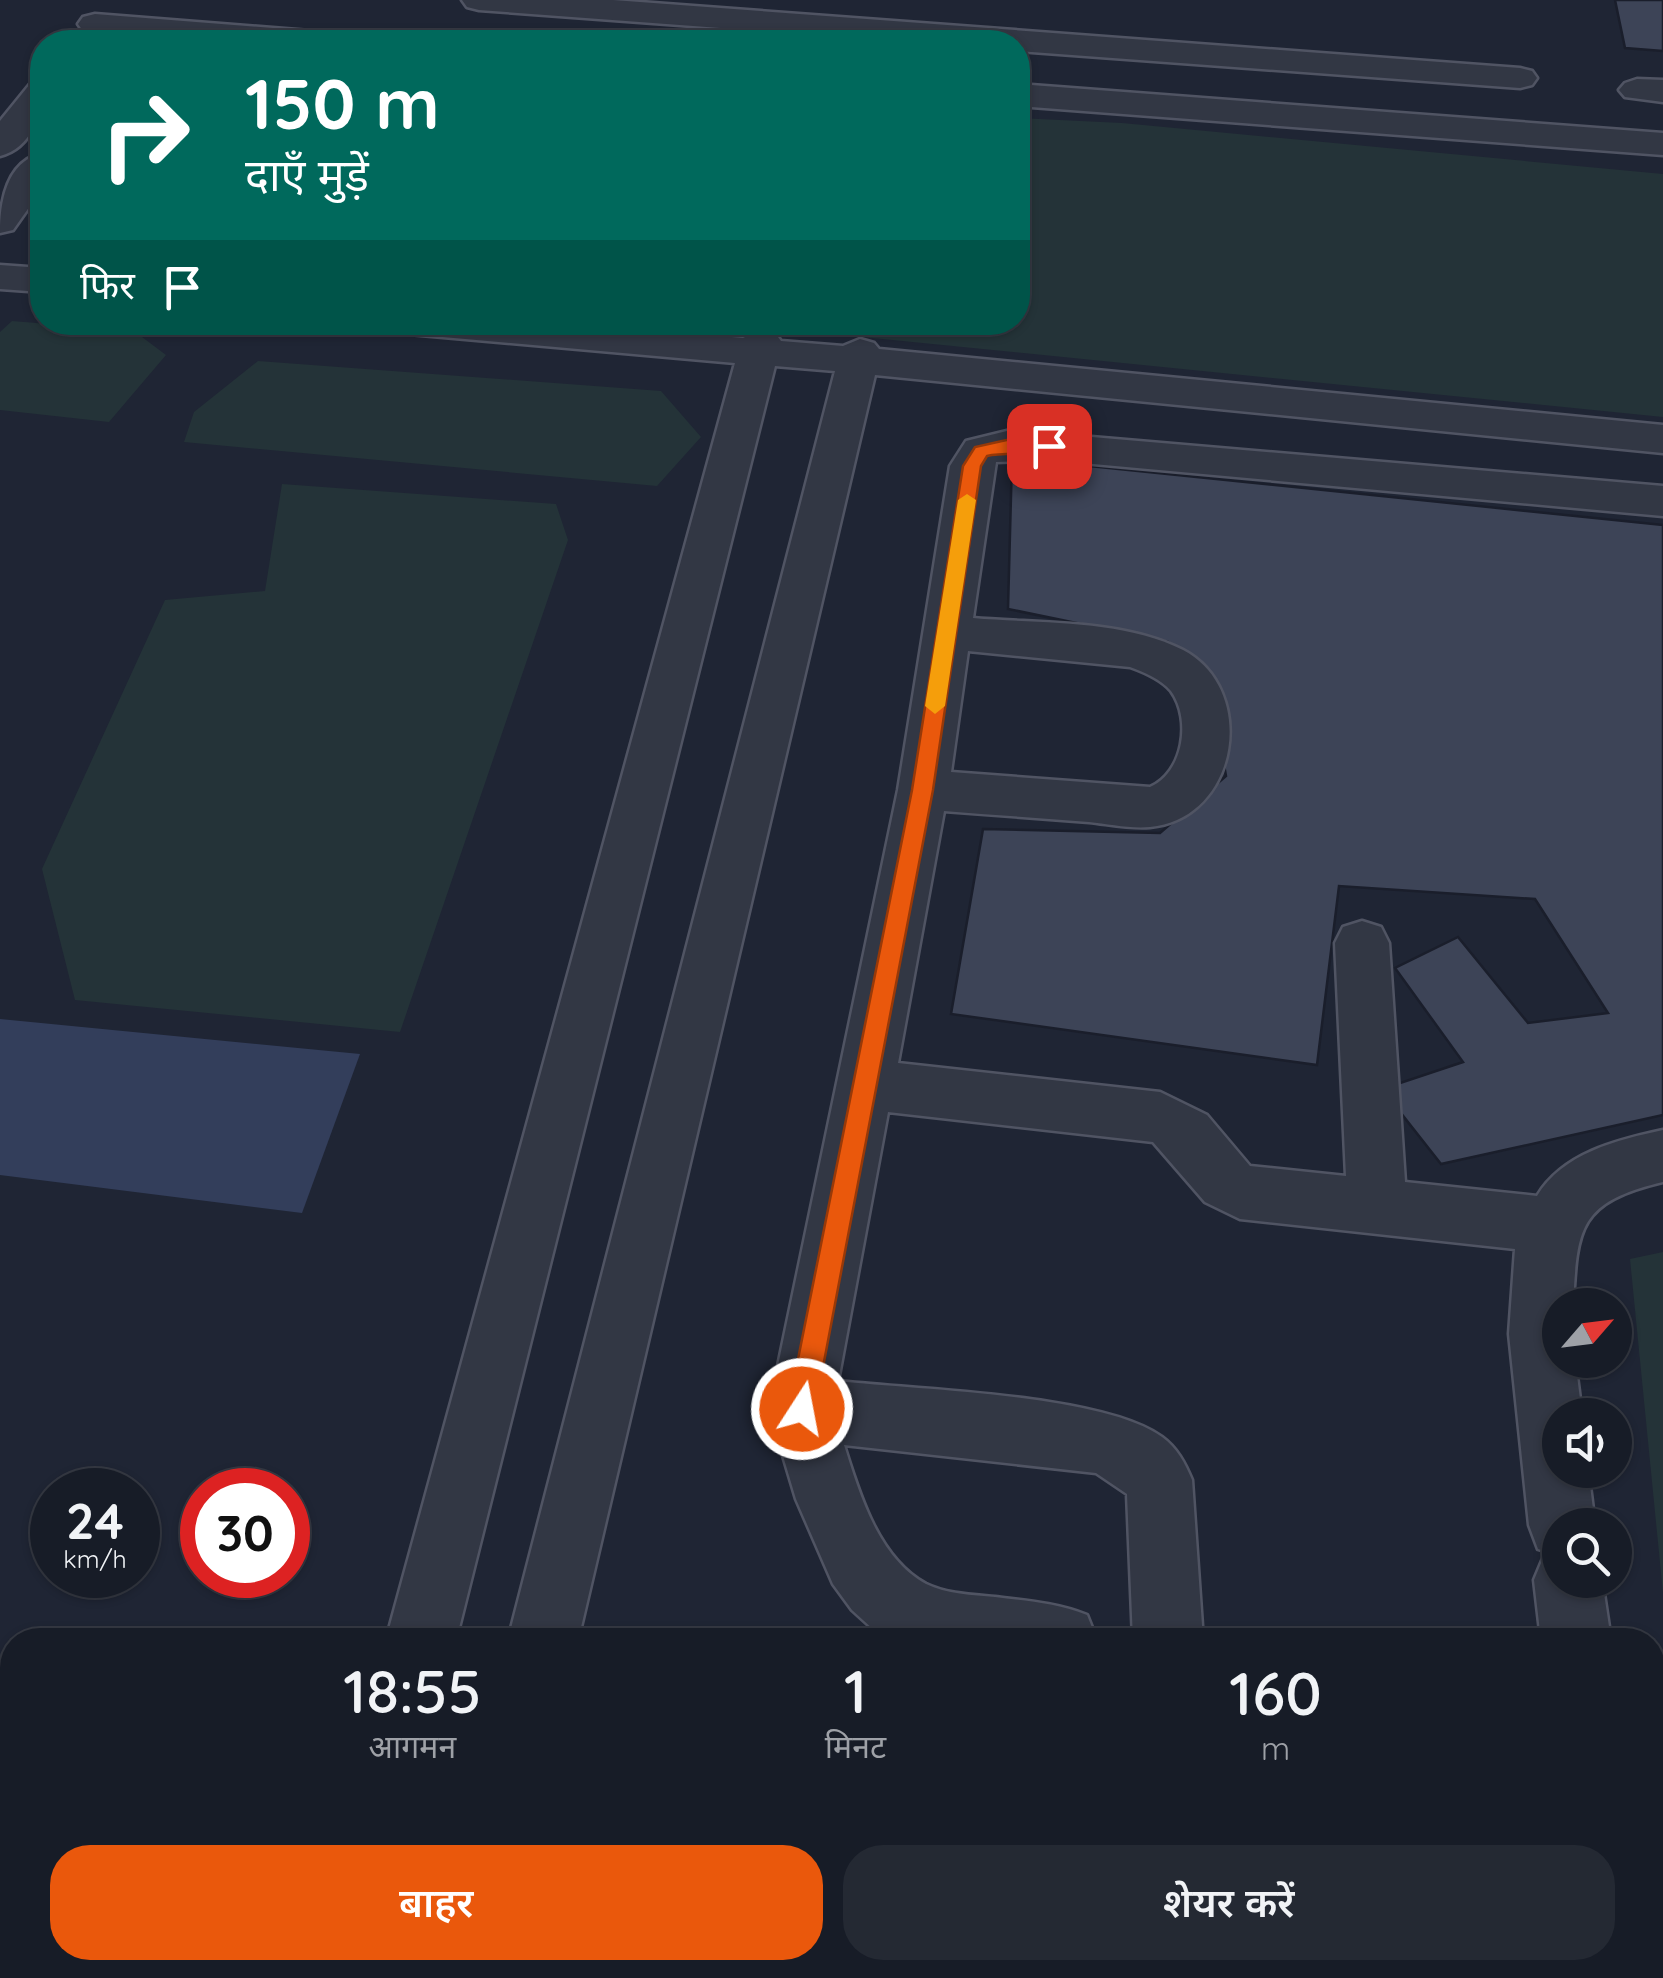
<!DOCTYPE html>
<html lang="hi">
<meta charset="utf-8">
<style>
:root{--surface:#171c27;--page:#242933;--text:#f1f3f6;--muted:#9ea1a7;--line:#363a44;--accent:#ea580c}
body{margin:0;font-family:Quicksand,"Noto Sans Devanagari",sans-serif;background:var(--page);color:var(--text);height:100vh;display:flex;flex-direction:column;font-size:38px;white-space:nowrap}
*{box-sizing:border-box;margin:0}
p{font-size:32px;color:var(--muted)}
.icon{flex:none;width:55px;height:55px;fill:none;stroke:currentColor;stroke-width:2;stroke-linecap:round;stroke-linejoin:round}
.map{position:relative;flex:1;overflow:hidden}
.side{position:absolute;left:0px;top:1628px;width:1665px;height:352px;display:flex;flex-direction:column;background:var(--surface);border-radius:40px 40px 0 0;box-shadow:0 2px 8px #0004,0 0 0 2px var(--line)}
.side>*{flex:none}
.top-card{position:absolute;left:30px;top:30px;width:1000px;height:305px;border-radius:40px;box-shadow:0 2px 8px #0004,0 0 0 2px var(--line);background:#00695c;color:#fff;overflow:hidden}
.needle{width:65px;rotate:62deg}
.controls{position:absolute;left:1542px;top:1288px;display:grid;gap:20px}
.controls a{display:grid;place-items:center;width:90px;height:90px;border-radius:50%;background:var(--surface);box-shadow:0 2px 8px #0004,0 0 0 2px var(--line);font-size:50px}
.speed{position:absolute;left:30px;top:1468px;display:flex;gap:20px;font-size:50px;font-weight:700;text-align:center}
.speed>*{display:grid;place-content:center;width:130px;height:130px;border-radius:50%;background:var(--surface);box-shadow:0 2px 8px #0004,0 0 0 2px var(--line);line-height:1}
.speed small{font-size:25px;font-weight:400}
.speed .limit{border:15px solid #d22;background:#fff;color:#111}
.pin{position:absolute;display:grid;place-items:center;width:85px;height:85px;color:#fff;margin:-42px;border-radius:20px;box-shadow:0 5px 15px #0006}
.me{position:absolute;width:110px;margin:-55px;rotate:11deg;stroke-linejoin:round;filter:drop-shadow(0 0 8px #0008)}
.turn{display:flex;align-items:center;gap:35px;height:210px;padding:0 50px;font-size:45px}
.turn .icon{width:130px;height:130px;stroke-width:2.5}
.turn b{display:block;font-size:70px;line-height:85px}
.then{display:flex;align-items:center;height:95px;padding:0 50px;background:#0003;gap:20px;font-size:38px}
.eta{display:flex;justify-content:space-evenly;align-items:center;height:170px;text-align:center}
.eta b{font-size:60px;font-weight:600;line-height:70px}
.button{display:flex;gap:20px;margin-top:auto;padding:20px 50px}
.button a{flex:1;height:115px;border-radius:40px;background:var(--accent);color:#fff;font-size:40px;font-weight:600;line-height:115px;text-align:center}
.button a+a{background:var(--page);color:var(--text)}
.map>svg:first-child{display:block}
.green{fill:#243338}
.water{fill:#333e5b}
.building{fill:#3d4457;stroke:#1a1e2b;stroke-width:2.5}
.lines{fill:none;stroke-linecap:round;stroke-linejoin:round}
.minor-casing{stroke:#505463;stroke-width:5}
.minor{fill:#323744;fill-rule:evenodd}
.route{fill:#ea580c;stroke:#983908;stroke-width:2.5}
.slow{fill:#f59e0b}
</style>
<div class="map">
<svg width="1663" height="1978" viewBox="0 0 1663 1978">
<rect width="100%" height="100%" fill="#1f2534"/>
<path class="green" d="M1018 118 1122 123 1663 174V417L722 323 1018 322Z
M12 321 134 331 166 355 109 422 0 410V332Z
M258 361 661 391 701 437 657 486 184 442 194 412Z
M282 484 556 504 568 540 400 1032 75 1000 42 869 165 600 265 591Z
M1663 1252V1593L1630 1259Z"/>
<path class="water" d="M0 1019 360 1054 302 1213 0 1175Z"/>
<path class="building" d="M1615 0H1663V51L1625 48Z
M1012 458 1663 525V1115L1441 1164 1382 1089 1463 1062 1395 968 1458 937 1528 1023 1608 1013 1535 899 1339 886 1317 1065 951 1014 983 829 1160 833 1226 776 1209 678 1168 642 1008 609Z"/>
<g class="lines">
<defs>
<path id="minor" d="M462 0H613L1520 68 1532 71 1537 78 1532 85 1520 88 1018 51V42H910L479 10 467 7Z
M95 14 323 32 335 35 340 42H200L83 31 78 24 83 17Z
M1637 79 1663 80V102L1625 97 1619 90 1625 83Z
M42 80C44 110 33 148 0 156V121L30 84Z
M1018 84 1663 133V155L1018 106Z
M42 153V189L13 230 0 233C0 203 6 162 42 153Z
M0 265 42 268V292L0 289Z
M389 322H562L743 338 761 329 775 333 781 341 843 346 860 339 874 343 879 349 1663 425V453L875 375 578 1640H508L835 371 775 366 456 1640H386L735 363 409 334 395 331Z
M1011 430 1663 486V516L1049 460 996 462 973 618C1039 624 1122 619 1183 650 1259 690 1238 819 1150 827 1131 829 1108 824 1089 822 1041 818 993 815 944 811L898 1063 1160 1092 1207 1115 1250 1166 1346 1176 1335 943 1343 927 1362 921 1381 927 1389 943 1405 1182 1537 1196C1563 1153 1617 1140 1663 1130V1182C1579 1202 1577 1227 1573 1305H1560V1360H1575L1582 1415H1560V1470H1588L1595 1525H1560V1580H1602L1611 1640H1541L1534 1580 1544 1556 1550 1553 1538 1549 1529 1525 1509 1334 1515 1249 1240 1219 1205 1202 1153 1142 888 1112 838 1381C917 1390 1103 1394 1162 1437 1177 1448 1185 1463 1192 1480L1203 1640H1133L1127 1494 1096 1473 844 1445C859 1493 878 1558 926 1584 946 1594 973 1595 995 1597 1027 1601 1057 1603 1087 1615L1097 1640H894L874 1630 852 1610 833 1584 796 1499 769 1409 898 790 950 466 966 441ZM968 651 1130 667C1144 672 1161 679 1171 691 1192 720 1183 773 1150 787L951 772Z
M1652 1693 1663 1694V1766L1652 1765Z
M294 1968H370L367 1978H291Z
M426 1968H502L499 1978H423Z
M911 1968H1048L1052 1978H915Z"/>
</defs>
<use href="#minor" class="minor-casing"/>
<use href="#minor" class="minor"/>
</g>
<path class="route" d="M1011 439 1049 440 1058 446C1043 458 1008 451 987 456L981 466 933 790 815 1409 811 1418 802 1422 792 1418 788 1409 912 790 963 466 975 447Z"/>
<path class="slow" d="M967 494 976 500 945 706 935 714 925 706 958 500Z"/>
</svg>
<div class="controls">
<a><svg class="needle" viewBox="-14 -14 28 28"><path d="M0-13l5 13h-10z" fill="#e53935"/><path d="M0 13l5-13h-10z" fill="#9ea1a7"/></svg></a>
<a><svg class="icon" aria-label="sound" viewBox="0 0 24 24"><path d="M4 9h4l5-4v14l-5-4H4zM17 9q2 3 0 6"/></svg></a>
<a><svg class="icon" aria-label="search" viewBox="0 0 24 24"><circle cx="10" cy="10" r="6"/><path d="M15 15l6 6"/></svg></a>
</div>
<div class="speed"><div>24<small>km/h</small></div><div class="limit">30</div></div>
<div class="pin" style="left:1049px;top:446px;background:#d93025"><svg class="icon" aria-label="arrive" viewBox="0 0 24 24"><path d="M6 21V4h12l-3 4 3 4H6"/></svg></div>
<svg class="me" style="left:802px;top:1409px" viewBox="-20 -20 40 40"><circle r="17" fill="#ea580c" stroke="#fff" stroke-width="3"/><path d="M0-11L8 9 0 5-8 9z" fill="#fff"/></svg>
<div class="top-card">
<div class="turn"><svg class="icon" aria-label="right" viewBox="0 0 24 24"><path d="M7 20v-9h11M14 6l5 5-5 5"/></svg><div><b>150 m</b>दाएँ मुड़ें</div></div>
<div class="then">फिर<svg class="icon" aria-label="arrive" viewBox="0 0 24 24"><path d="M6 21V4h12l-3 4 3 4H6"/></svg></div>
</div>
<section class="side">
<div class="eta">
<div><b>18:55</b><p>आगमन</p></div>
<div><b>1</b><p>मिनट</p></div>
<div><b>160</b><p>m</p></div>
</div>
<div class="button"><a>बाहर</a><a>शेयर करें</a></div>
</section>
</div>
